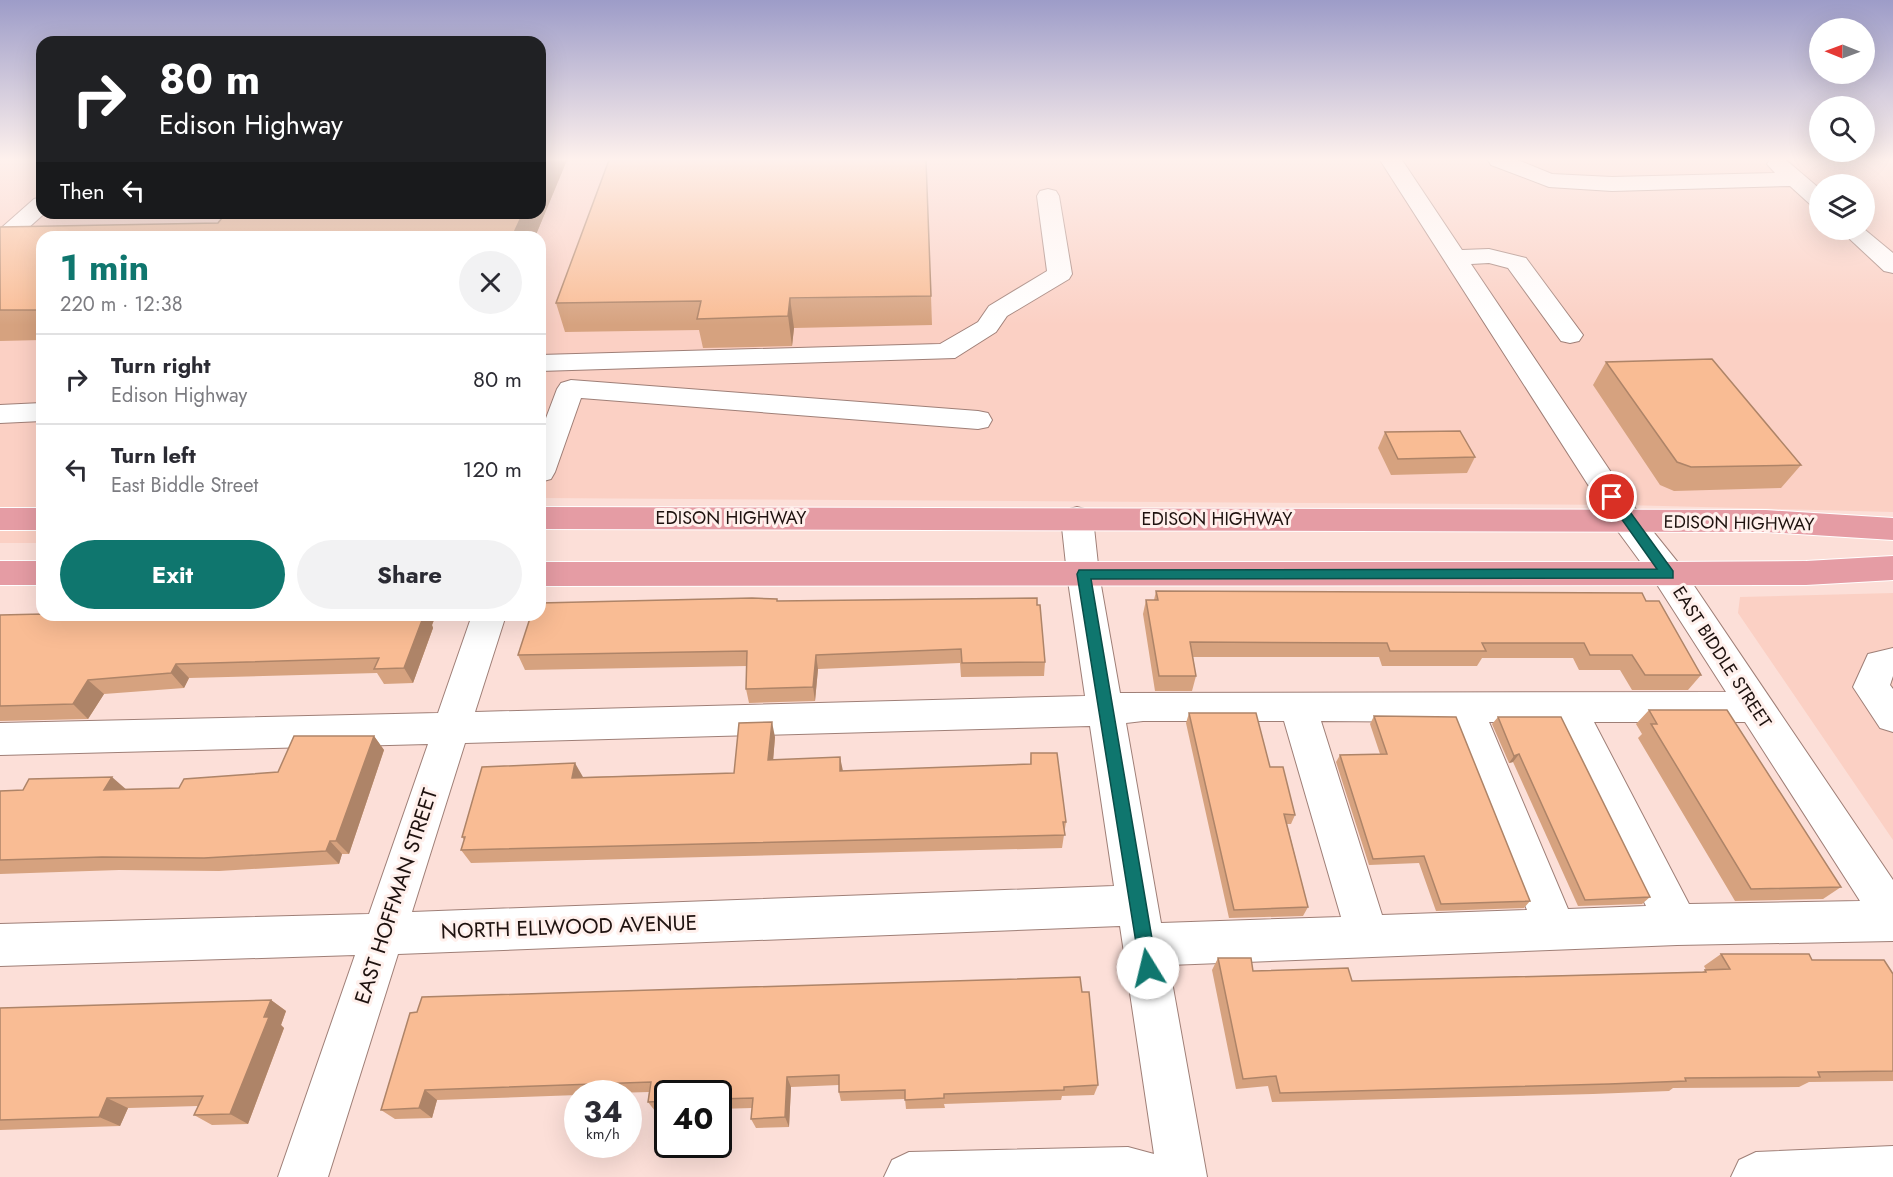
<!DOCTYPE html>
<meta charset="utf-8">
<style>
:root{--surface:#fff;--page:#f2f2f3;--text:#2b2b33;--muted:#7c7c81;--line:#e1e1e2;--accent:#0f766e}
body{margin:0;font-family:Jost,sans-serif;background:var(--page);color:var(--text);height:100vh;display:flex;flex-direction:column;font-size:22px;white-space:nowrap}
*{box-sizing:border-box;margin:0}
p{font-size:20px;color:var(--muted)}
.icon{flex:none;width:33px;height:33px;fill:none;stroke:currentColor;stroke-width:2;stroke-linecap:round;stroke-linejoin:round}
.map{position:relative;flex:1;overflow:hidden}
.side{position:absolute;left:36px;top:231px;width:510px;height:390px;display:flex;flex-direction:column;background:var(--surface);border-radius:18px;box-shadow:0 6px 24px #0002}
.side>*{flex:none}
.hud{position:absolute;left:36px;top:36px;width:510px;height:183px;border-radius:18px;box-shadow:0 6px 24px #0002;background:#202124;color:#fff;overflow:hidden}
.needle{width:39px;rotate:271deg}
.buttons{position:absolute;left:1809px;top:18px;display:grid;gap:12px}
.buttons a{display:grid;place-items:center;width:66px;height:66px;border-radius:50%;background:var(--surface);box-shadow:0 6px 24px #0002;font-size:30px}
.speed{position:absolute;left:564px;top:1080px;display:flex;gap:12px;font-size:30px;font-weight:700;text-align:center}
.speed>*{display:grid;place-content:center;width:78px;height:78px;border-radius:50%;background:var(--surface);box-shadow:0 6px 24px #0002;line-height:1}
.speed small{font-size:15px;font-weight:400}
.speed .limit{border:3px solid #111;border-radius:9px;background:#fff;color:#111}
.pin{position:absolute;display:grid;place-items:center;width:51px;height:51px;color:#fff;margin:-26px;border:3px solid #fff;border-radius:50%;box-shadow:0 2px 6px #0007}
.me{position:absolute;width:66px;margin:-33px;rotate:351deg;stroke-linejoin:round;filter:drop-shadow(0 0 4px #0008)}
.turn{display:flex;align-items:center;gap:21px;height:126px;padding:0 24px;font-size:27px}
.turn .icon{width:78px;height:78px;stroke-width:2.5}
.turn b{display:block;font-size:42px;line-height:51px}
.then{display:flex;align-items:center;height:57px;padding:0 24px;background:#0003;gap:12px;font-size:22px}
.round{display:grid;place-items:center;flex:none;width:63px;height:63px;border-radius:32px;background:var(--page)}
.headline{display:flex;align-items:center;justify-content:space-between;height:102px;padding:0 24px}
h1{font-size:36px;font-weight:700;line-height:45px;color:var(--accent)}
.action{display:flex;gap:12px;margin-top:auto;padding:12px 24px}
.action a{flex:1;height:69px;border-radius:36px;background:var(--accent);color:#fff;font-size:24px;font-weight:700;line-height:69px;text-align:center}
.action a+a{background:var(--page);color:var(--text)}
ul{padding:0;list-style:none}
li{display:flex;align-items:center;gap:18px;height:90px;padding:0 24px;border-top:2px solid var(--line)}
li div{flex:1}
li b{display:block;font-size:22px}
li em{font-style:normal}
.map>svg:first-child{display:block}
.built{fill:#fbd0c4;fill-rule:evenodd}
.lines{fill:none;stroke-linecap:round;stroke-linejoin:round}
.minor-casing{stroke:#9f7f77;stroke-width:2}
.major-casing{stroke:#fff;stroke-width:2}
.minor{fill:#fff;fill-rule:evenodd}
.major{fill:#e59ca4;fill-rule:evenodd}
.wall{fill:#d6a27f}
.shaded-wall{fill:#ae8468}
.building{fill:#f9bc94;stroke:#ae8468;stroke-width:1.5}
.route{fill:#0f766e;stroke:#0a4d48;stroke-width:1.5}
.labels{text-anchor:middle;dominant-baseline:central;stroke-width:6;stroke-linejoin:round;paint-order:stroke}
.street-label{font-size:18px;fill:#1e120f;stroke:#fff0ec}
.near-street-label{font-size:21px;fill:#1e120f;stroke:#fff0ec}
</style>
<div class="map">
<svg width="1893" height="1177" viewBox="0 0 1893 1177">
<rect width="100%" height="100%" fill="#fcdfd8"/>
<path class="built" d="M0 160H42V213H540V160H1893V512L1624 505 540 498V237H42V543H0ZM1820 184H1864V230H1820Z
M1893 593V840L1738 613 1740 597Z"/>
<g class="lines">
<defs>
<path id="minor" d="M1380 160H1402L1462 250 1489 249 1526 258 1583 335 1579 341 1570 343 1561 341 1508 268 1489 263 1471 264 1639 514 1680 565 1893 880V941L1677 945 1169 965 1207 1177H884L892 1160 909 1152 1128 1147 1154 1154 1120 926 398 954 328 1177H278L355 955 0 966V924L369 914 428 744 0 755V723L438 713 472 615H506L475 712 1085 696 1067 574 1061 518 1066 510 1077 507 1088 510 1093 518 1099 574 1120 693 1726 692 1656 583 1617 530ZM1143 721H1284L1341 917 1161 923 1126 723ZM1321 721 1453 722 1527 910 1382 915ZM1489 722H1557L1646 906 1568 909ZM1594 722H1745L1860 901 1689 904ZM1090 726 1114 886 412 912 465 743Z
M1488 160H1518L1552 174 1612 177 1775 173 1767 164 1770 160H1786L1820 189V208L1812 206 1790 186 1612 191 1549 187 1491 165Z
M1048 189 1056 191 1059 196 1072 274 1069 279 1007 316 996 332 955 358 540 371V355L940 344 978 322 989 306 1047 271 1037 196 1040 191Z
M42 197V213H45L8 246 0 248V229L34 199Z
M1864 229 1893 253V273L1884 271 1840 230Z
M571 380 978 411 988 413 992 420 988 427 978 429 581 398 555 472 551 479 540 482V434L557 389 561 383Z
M42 403V421L0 423V405Z
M1893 648V676L1890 685 1893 689V732L1880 728 1853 687 1868 654Z
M1893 1146V1177H1731L1739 1160 1756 1152Z"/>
<path id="major" d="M540 507 1766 510 1893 518V540L1766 532 540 529Z
M0 508H42V530H0Z
M1893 556V580L1806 585 540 586V562H1668L1806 561Z
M0 561H42V585H0Z"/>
</defs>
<use href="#minor" class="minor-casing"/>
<use href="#major" class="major-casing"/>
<use href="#minor" class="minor"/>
<use href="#major" class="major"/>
</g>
<path class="wall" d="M567 160 535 237H42V340L0 341V227L218 223Z
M931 296 932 325 794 328 792 346 703 348 699 330 565 332 556 303Z
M1606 362 1801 465 1781 488 1674 491 1660 485 1593 385Z
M1385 432 1475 457 1467 473 1391 475 1378 448Z
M1156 591 1646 601 1701 675 1688 690H1632L1620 670H1579L1573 658H1482L1477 666H1382L1379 657H1193L1196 676 1192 691H1155L1143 614 1146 600H1154Z
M777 599V601L1037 605 1045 662 1044 676 961 677 960 663 818 669 815 701 749 703 746 689 747 666 525 670 518 655Z
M0 615 434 620 432 625 433 628 413 683 384 684 377 673 189 678 184 688 104 694 88 719 0 721Z
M1649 710 1841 887 1823 899 1735 901 1638 738 1642 734 1636 724Z
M1189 713 1295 815 1291 824H1287L1308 907 1303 916 1229 918 1186 723Z
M1374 716 1530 901 1524 908 1436 911 1419 863 1369 865 1336 762 1340 755 1380 754 1370 724Z
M1498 717 1650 897 1642 904 1578 906 1513 762 1509 763 1492 724Z
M374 736 384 750 349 854H342L339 864 219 871 119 870 0 874V791L179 788 278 772Z
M775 737 773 760 840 757 842 771 1030 764 1031 753 1066 822 1062 848 471 863 461 850 464 840 462 837 583 777 734 773Z
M1721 954 1812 960 1893 974V1081L1809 1082 1799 1087 1673 1088 1669 1091 1593 1094 1272 1102 1268 1086 1236 1089 1212 970 1218 958 1253 971 1352 981 1702 972 1706 970 1704 966Z
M1082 992 1098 1085 1094 1095 1062 1096 1061 1100 944 1104 945 1108 906 1109 905 1099 841 1101 839 1092V1085L791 1087 789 1127 756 1128 751 1119 752 1108 718 1109V1094H668V1111H655L648 1102 649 1092 578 1094V1095L437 1100 432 1118 395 1119 381 1110 410 1013Z
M271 1000 286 1011 281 1025 284 1028 248 1124 212 1125 194 1115 198 1106 128 1108 120 1126 0 1130V1008Z"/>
<path class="shaded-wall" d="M547 160H567L535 237H512L523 213H540V176Z
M790 298 794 328 792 346 788 316Z
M422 615H431L434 620 432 625 433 628 413 683 404 668Z
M816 655 818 669 815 701 813 687Z
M176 664 189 678 184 688 171 673Z
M88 680 104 694 88 719 73 704Z
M772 722 775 737 772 774 768 760Z
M374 736 384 750 349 854 336 841Z
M1519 754 1513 762 1509 763 1514 756Z
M840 757 843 771H840Z
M575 763 583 777 580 792 572 778Z
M112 777 128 791 104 790Z
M330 841 342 854 339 864 326 851Z
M271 1000 286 1011 281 1025 284 1028 248 1124 230 1114Z
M787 1077 791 1087 789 1127 785 1117Z
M425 1090 437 1100 432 1118 419 1108Z
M107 1098 128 1108 120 1126 99 1117Z"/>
<path class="building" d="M540 160H547L540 176Z
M609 160H926L931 296 790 298 788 316 697 319 701 301 556 303Z
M226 213H523L512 237H42V310H0V227L218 223Z
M1712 359 1801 465 1691 467 1677 462 1606 362Z
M1460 431 1475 457 1398 459 1385 432Z
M1156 591 1642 593 1646 601H1659L1701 675H1645L1632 655H1590L1584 643H1482L1486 651H1390L1387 643 1190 642 1196 676H1159L1146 600H1158Z
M752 598 777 599V601L1037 598V605H1040L1045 662 962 663 961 649 816 655 813 687 746 689 747 651 518 655 531 615H540V603Z
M42 614V615H424L404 668 374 669 379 658 176 664 171 673 88 680 73 704 0 706V615Z
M1649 710H1727L1841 887 1751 889 1651 724H1657Z
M1189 713H1256L1270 767H1283L1295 815 1284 814 1308 907 1234 910Z
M1374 716 1456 717 1530 901 1441 904 1424 856 1373 859 1340 755 1387 754Z
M1498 717H1561L1650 897 1585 900 1519 754 1514 756Z
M772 722 768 760 840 757V771L1031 764V753H1057L1066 822H1063L1065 835 461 850 465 837H462L482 767 575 763 572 778 734 773 739 723Z
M294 736H374L336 841H330L326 851 204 858 102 857 0 860V791L23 790 29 779 112 777 104 790 179 788 184 779 278 772Z
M1721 954H1809L1812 960H1884L1893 974V1071L1818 1072 1820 1077 1685 1078 1686 1081 1609 1084 1280 1093 1276 1076 1243 1079 1218 958H1251L1253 971 1348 968 1352 981 1706 972 1705 970 1730 969Z
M1080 977 1082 992H1089L1098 1085 1064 1087V1090L944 1094V1098L905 1100V1090L839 1092V1075L787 1077 785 1117 751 1119 753 1098 718 1099V1094H668V1101L648 1102 651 1082 425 1090 419 1108 381 1110 410 1013 417 1012 422 997Z
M271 1000 264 1017H269L230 1114 194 1115 203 1096 107 1098 99 1117 0 1120V1008Z"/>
<linearGradient id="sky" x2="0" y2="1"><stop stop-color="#9d9cc8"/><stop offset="0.49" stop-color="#fef1ed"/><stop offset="1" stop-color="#fef1ed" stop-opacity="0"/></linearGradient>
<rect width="1893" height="325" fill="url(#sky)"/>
<path class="route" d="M1612 493 1617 494 1673 571V578L1091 579 1157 968 1154 974 1148 977 1141 974 1077 574 1079 570 1657 569 1606 497Z"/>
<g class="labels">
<g class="street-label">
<text x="731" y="518">EDISON HIGHWAY</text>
<text x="1217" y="519">EDISON HIGHWAY</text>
<text transform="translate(1739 523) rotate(1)">EDISON HIGHWAY</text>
<text transform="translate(1722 657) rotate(57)">EAST BIDDLE STREET</text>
</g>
<g class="near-street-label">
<text transform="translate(396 896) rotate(-72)">EAST HOFFMAN STREET</text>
<text transform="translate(569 927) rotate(-2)">NORTH ELLWOOD AVENUE</text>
</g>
</g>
</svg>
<div class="buttons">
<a><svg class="needle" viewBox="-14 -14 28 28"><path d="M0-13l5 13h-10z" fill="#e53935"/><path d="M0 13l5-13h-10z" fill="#7c7c81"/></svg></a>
<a><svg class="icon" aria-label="search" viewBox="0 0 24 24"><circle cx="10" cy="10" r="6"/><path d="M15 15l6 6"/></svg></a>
<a><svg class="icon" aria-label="layers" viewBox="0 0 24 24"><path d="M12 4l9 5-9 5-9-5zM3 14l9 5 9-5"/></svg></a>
</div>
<div class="speed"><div>34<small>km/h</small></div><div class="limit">40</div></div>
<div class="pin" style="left:1612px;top:497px;background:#d93025"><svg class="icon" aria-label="arrive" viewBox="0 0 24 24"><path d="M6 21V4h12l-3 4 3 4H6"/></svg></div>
<svg class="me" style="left:1148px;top:968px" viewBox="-20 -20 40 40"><circle r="19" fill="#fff"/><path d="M0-13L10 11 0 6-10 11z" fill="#0f766e"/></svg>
<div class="hud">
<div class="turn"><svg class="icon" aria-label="right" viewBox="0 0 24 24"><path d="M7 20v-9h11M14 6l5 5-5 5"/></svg><div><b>80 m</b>Edison Highway</div></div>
<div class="then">Then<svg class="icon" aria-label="left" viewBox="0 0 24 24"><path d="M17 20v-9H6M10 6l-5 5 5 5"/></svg></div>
</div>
<section class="side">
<div class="headline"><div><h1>1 min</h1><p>220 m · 12:38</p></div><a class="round"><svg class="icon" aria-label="close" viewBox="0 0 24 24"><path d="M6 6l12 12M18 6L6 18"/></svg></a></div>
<ul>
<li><svg class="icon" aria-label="right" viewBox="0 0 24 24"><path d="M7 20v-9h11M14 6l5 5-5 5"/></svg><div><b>Turn right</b><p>Edison Highway</p></div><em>80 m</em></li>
<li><svg class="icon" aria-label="left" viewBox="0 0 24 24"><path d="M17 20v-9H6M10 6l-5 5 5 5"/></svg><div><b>Turn left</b><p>East Biddle Street</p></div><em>120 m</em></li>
</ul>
<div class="action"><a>Exit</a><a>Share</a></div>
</section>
</div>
